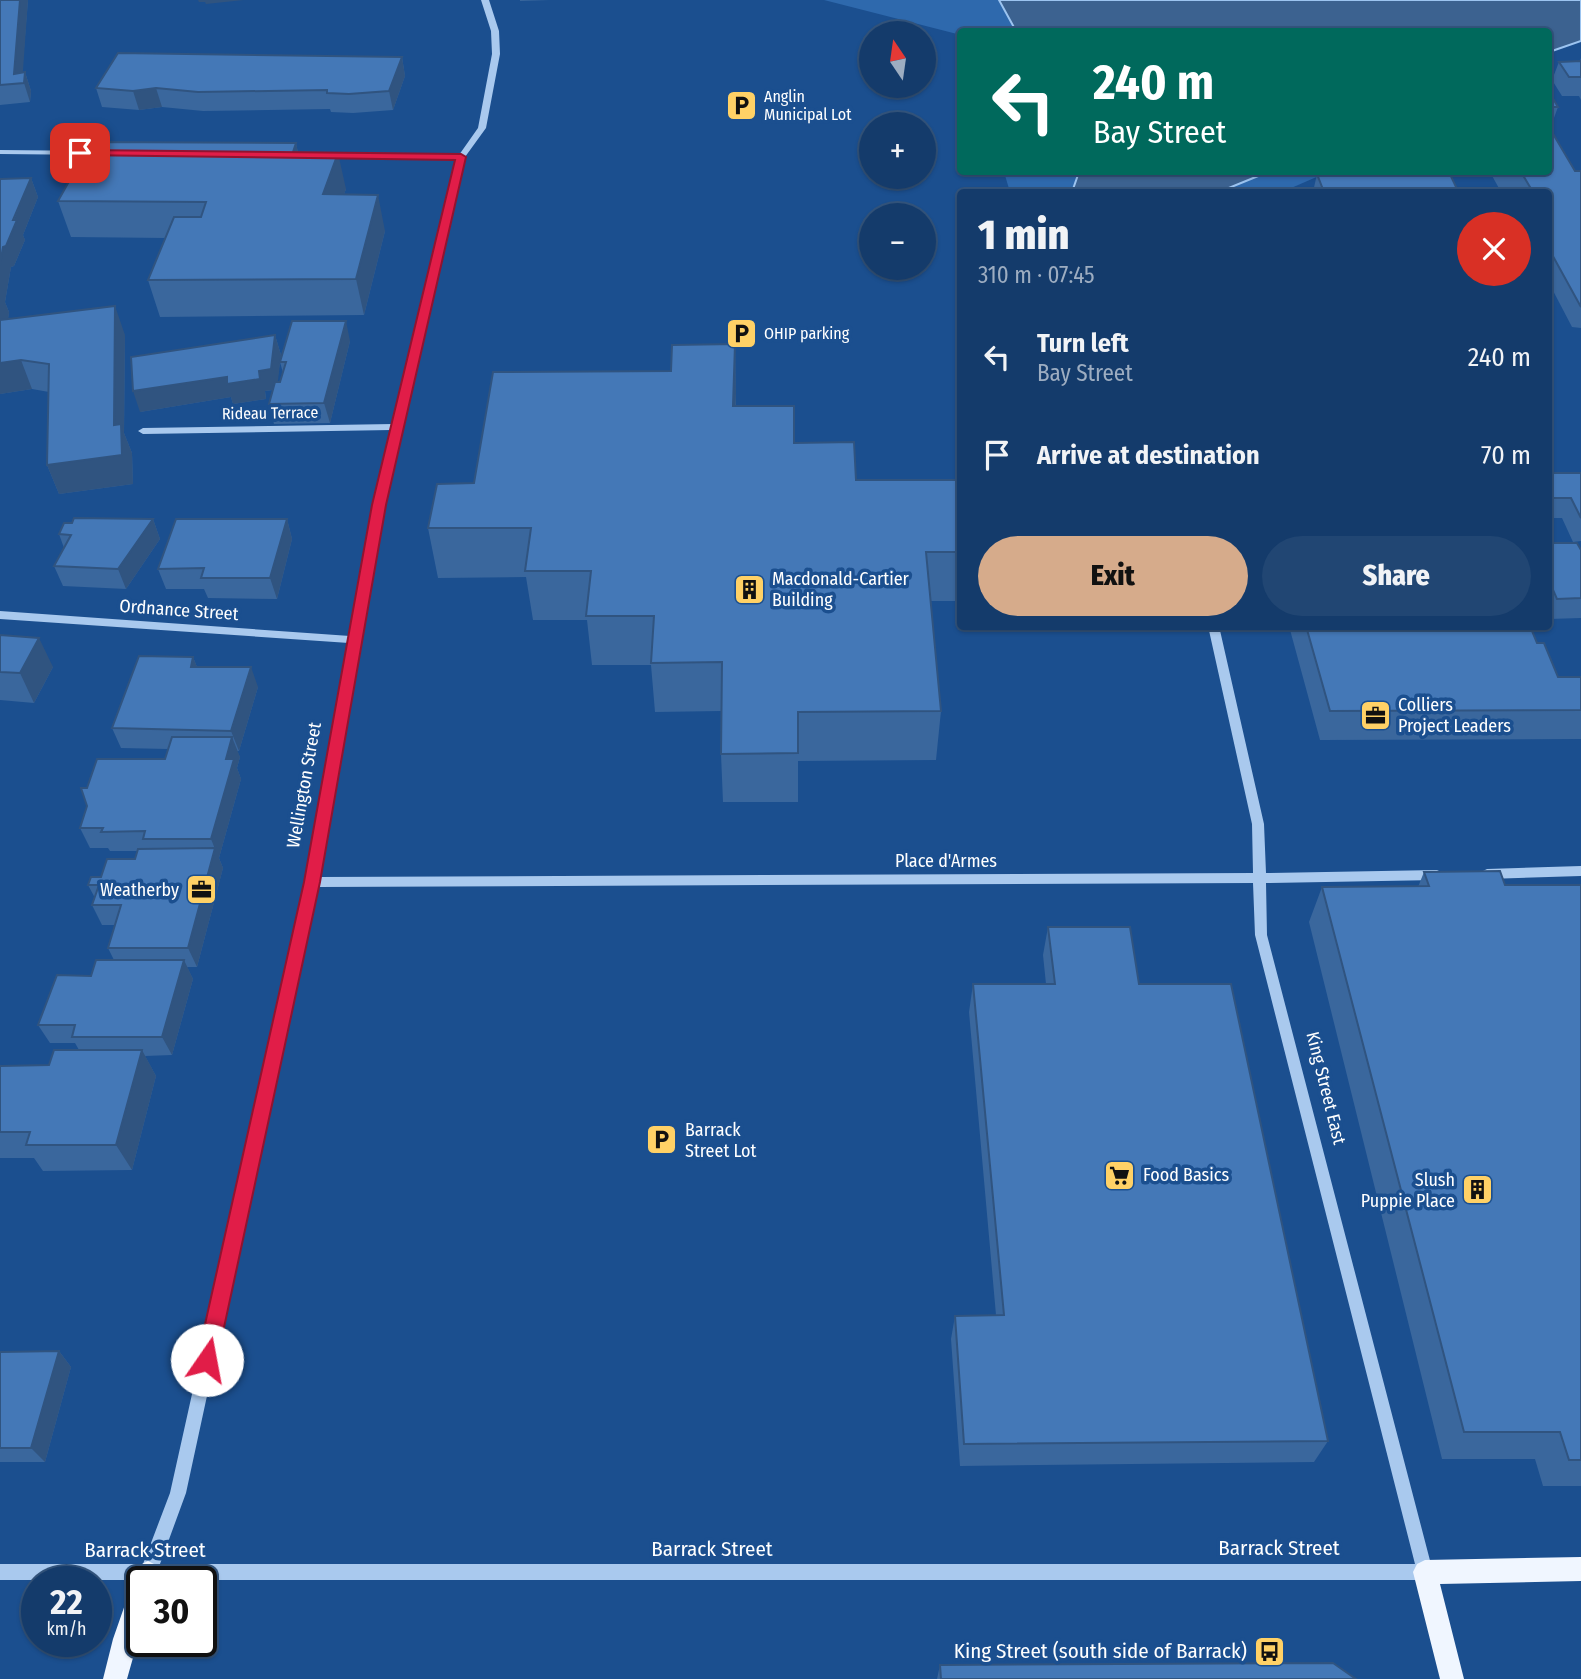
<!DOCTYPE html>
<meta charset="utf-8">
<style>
:root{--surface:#143b6b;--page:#214673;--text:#f1f3f6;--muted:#9dadc1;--line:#33557e;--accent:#d6ab8b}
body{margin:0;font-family:"Fira Sans Condensed",sans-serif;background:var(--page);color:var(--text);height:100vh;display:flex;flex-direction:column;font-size:26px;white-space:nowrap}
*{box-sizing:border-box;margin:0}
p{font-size:23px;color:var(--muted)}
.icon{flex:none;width:38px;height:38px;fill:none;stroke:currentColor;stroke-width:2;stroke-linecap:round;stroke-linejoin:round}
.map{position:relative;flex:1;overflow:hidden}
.panel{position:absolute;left:957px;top:189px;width:595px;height:441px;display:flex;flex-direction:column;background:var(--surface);border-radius:7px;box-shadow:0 2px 5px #0004,0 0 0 2px var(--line)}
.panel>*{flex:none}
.hud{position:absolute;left:957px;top:28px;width:595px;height:147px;border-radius:7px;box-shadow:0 2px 5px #0004,0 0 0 2px var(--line);background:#00695c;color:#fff;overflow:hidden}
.needle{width:46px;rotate:347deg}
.tools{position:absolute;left:859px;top:21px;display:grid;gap:14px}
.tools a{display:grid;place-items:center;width:77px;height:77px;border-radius:50%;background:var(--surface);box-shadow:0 2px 5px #0004,0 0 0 2px var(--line);font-size:35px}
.speed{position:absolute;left:21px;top:1566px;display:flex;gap:14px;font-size:35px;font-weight:700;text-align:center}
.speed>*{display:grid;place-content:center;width:91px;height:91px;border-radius:50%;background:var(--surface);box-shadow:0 2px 5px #0004,0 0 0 2px var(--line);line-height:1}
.speed small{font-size:18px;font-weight:400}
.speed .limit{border:4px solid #111;border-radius:10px;background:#fff;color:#111}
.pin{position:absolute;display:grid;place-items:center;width:60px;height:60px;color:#fff;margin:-30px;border-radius:14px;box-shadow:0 4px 10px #0006}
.me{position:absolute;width:77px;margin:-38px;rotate:12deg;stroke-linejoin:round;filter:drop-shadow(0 0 5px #0008)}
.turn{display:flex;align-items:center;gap:24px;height:147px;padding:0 21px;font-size:32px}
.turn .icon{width:91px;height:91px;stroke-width:2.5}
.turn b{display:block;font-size:49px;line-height:60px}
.round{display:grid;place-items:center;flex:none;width:74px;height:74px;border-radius:37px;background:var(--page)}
.overview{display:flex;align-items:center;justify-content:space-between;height:119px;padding:0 21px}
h1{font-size:42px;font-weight:800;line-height:52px}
.action{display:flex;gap:14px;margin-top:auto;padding:14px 21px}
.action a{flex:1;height:80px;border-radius:42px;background:var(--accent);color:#111;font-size:28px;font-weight:800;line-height:80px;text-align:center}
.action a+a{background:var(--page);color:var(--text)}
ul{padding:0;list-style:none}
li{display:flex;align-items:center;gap:21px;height:98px;padding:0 21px}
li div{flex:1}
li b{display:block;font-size:26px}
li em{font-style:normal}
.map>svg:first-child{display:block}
.green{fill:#2e69ad}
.water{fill:#3c6290;stroke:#9cc4f0;stroke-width:2}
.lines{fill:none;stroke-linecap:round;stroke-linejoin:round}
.minor{fill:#a9c9ee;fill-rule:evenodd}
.major{fill:#f0f6ff;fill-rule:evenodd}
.wall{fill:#3a679d}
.shaded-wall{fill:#305480}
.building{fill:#4478b7;stroke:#305480;stroke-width:2}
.route{fill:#e11d48;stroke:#92132f;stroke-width:2}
.labels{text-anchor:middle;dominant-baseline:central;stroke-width:7;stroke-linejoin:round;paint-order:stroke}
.far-poi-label{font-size:16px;fill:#fff;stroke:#1b4f8f;text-anchor:start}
.far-street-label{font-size:16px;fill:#fff;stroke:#1b4f8f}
.poi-label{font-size:18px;fill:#fff;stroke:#1b4f8f;text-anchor:start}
.street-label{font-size:18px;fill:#fff;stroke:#1b4f8f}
.near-street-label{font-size:21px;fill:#fff;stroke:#1b4f8f}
.near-poi-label{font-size:21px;fill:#fff;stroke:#1b4f8f;text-anchor:end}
</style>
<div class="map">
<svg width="1581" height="1679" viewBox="0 0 1581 1679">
<rect width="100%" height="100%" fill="#1b4f8f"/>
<path class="green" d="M824 0H999L1016 31 961 32V35Z
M1004 172H1079L1072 192H1010Z
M1268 172H1328L1282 192H1219Z"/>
<path class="water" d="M999 0H1581V41L1549 52V32L1016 31Z
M1079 172H1268L1219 192H1072Z"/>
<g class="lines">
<path class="minor" d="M481 0H489L499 31 500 54 486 128 465 157 384 505 319 877 1253 873 1252 824 1208 626H1219L1264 824 1266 873 1437 870 1441 872 1443 875 1441 878 1437 880 1266 883 1267 935 1433 1572 1431 1578 1425 1580H0V1564H143L170 1493 306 882 349 643 0 619V611L350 636 374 505 392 430 143 434 138 431 143 428 393 424 456 159 324 157 320 155 324 153 459 155 478 128 492 54 491 31ZM1253 883 1255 935 1415 1564H160L186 1493 317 887Z
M0 150 100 151 104 153 100 155 0 154Z
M1581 866V876L1487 879 1483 877 1481 874 1483 871 1487 869Z"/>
<path class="major" d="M1581 1557V1581L1440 1584 1464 1679H1440L1413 1572 1417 1564 1425 1560Z
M148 1561 156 1565 160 1573 157 1582H142V1626L127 1679H103L113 1639 136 1573 140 1565Z"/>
</g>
<path class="wall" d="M0 0H28L22 73 25 72 31 91 30 102 0 105Z
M520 0H550L520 1Z
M402 57 405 76 393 110 353 113 331 112 330 109 203 111 162 107 139 110 102 107 96 88Z
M1581 58V100L1579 96H1562L1552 80 1559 62 1580 61Z
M1549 92 1558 107 1551 126H1549Z
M296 143 298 153 346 189 344 194 385 231 364 315 160 317 148 280 166 238 71 237 58 201Z
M1575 171H1581V328L1572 327 1549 283V192H1501L1490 172Z
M1339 172H1449L1457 189 1456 192H1313L1317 174H1339Z
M31 178 38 197 23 235 25 240 14 266 11 267 5 302 9 312 8 319 125 335 124 433 132 453 133 484 59 494 47 465 49 392 32 389 0 394V179Z
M275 335 281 355 277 382H280L283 373 280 362 350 341 330 423 274 424 269 404 273 390 265 391 266 399 233 404 231 397 140 412Z
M735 344 736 406 794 443 856 480H961V601H931L941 711 936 760 798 761V802H723L721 754V711L655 712 651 665H592L587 620H533L526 577 438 578 428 528 671 371Z
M1549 473H1581V541L1573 542 1562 518H1549Z
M153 519 160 539 126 589 63 586 54 566 64 548 59 534Z
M287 519 292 539 277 599 208 598 204 589H166L158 569Z
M1549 543 1581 550V618L1549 619Z
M1289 626H1530L1537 643 1558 677H1581V739L1320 740Z
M0 635 53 667 34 703 0 700Z
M193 657 197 667 258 687 239 751H237L240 757 237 768 241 779 219 858 223 868 197 967H187L193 979 172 1055 145 1056 156 1076 132 1170 43 1171 34 1158H0V1066L49 1065 79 1050 75 1043H50L38 1025 91 976 114 960 108 948 115 925H102L92 905 95 898 88 885 135 859 138 851H110L108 848H90L80 828 87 806V788L165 759 168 749 121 748 112 728Z
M1424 872 1505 885H1581V1486H1543L1535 1459H1442L1309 922 1322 887H1418Z
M1048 927 1139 984 1328 1441 1314 1462 960 1466 951 1339 955 1316 996 1315 969 1012 973 984H1046L1043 955Z
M59 1351 71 1367 45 1462H0V1352Z
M940 1665 1356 1679H937Z"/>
<path class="shaded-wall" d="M20 0H28L22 84 14 74Z
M198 0H244L206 4 205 2H199Z
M402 57 405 76 393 110 389 91Z
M25 72 31 91 30 102 24 83Z
M156 88 162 107 139 110 133 91Z
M296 143 304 179 293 152Z
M338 153 346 189 331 230 323 194Z
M31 178 38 197 23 235 25 240 14 266 11 267 5 302 9 312 5 350 0 337V265L3 247Z
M378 195 385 231 364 315 356 279Z
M115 306 125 335 124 433 132 453 133 484 59 494 47 465 114 425Z
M346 321 350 341 330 423 324 403Z
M275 335 281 355 277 389 265 391 266 399 233 404 231 397 140 412 133 391 259 371Z
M735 344 736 393 734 455 733 406Z
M21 360 32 389 0 394V363Z
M153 519 160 539 126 589 118 569Z
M287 519 292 539 277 599 270 578Z
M39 638 53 667 34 703 20 673Z
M193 657 201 677 191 667Z
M251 667 258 687 239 751 231 731Z
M232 737 240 757 237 768 241 779 219 858 223 868 197 967 188 948 215 849 211 839 226 759Z
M184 960 193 979 172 1055 162 1037Z
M142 1050 156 1076 132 1170 116 1145Z
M59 1351 71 1367 45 1462 31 1448Z"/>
<path class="building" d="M0 0H20L14 74 25 72 24 83 0 85Z
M118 53 402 57 389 91 349 94 327 93V90L198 92 156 88 133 91 96 88Z
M1581 61V77H1569L1559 62Z
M1549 92 1558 107H1549Z
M1549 127 1575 171H1581V307L1549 249V192H1533L1521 172 1507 173V172H1549Z
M91 142 296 143 293 152 338 153 323 194 378 195 356 279 148 280 174 217H201L206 202 58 201Z
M1348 172H1449L1457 189H1392L1395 192H1324L1317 174H1349Z
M31 178 13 220H17L6 246 3 247 0 265V179Z
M115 306 114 425 121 424 122 455 47 465 49 364 21 360 0 363V320Z
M292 321H346L324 403 269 404 275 382H280L286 362H280Z
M275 335 271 369 259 371 260 379 227 384V377L133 391 131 357Z
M735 344 733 406H794V443L854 442 856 480H961V552H926L941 711 798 712V753L721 754 722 662 651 663 654 616H586L591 571H525L531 528H428L437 484 474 483 493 372 671 371 672 345Z
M1549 473H1581V518L1571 498H1549Z
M74 518 153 519 118 569 54 566 71 535 59 534 64 523H72Z
M176 519H287L270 578H201L204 568 158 569Z
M1549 543H1577L1581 550V598L1557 599 1549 581Z
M1306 626H1530L1537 643H1544L1558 677H1581V710L1330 711Z
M0 635 39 638 20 673 0 672Z
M139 656 193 657 191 667H251L231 731 112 728Z
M172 737H232L226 759H234L211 839H143L145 831 101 832 103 828H80L87 806 81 788H87L97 759H165Z
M215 848 188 948H108L121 905H92L99 885H88L91 877H101L107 859H135L138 849Z
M1500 871 1505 885H1581V1460H1569L1560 1432H1464L1322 887 1429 886 1424 872Z
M1048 927H1130L1139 984H1231L1328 1441 964 1444 955 1316 1004 1315 973 984H1055Z
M96 960H184L162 1037H72L75 1025H38L57 975 91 976Z
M54 1050H142L116 1145H26L30 1132H0V1066L49 1065Z
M59 1351 31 1448H0V1352Z
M1333 1663 1356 1679H941L940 1665Z"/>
<path class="route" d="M80 150 461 154 466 157 386 505 320 882 217 1360 214 1367 207 1369 200 1367 197 1360 304 882 372 505 455 160 76 155V151Z"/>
<defs>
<symbol id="parking-square" viewBox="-11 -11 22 22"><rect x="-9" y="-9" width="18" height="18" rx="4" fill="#ffd166" stroke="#1b4f8f"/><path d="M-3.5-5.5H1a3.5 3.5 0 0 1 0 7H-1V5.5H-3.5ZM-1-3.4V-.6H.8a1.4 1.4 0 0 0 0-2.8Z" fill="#111"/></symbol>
<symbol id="building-square" viewBox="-11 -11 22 22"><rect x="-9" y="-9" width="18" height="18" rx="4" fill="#ffd166" stroke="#1b4f8f"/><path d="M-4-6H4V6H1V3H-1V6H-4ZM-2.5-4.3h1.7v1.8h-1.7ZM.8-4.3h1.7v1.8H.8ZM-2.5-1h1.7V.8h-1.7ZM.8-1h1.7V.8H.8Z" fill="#111"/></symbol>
<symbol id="office-square" viewBox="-11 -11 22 22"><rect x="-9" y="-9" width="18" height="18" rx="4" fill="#ffd166" stroke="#1b4f8f"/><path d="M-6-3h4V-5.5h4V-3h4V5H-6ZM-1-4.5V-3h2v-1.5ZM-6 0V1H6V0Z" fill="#111"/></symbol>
<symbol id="supermarket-square" viewBox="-11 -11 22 22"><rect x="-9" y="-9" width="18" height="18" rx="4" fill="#ffd166" stroke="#1b4f8f"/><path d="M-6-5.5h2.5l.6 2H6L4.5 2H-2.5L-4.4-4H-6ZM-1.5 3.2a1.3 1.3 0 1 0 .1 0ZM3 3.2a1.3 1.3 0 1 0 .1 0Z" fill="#111"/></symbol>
<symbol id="bus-square" viewBox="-11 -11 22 22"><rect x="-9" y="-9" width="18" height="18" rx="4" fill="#ffd166" stroke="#1b4f8f"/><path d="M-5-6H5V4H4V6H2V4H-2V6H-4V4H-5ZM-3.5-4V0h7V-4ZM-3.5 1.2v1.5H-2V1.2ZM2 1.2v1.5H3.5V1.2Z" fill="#111"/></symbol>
</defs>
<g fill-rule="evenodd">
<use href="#parking-square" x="724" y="88" width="35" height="35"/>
<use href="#parking-square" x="724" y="316" width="35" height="35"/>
<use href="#building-square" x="732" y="572" width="35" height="35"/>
<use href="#office-square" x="1358" y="698" width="35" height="35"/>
<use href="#office-square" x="184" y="872" width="35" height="35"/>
<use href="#parking-square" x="644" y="1122" width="35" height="35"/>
<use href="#supermarket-square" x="1102" y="1158" width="35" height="35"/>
<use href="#building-square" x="1460" y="1172" width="35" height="35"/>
<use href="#bus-square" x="1252" y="1634" width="35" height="35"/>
</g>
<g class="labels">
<g class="far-poi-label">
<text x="764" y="96">Anglin<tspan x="764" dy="18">Municipal Lot</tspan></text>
<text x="764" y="333">OHIP parking</text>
</g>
<g class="far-street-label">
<text transform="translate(270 413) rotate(-1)">Rideau Terrace</text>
</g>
<g class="poi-label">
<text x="772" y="579">Macdonald-Cartier<tspan x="772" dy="21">Building</tspan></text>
<text x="1398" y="705">Colliers<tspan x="1398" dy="21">Project Leaders</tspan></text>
<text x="179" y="890" text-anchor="end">Weatherby</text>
<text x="685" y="1130">Barrack<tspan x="685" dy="21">Street Lot</tspan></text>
<text x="1143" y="1175">Food Basics</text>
<text x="1455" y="1180" text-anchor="end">Slush<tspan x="1455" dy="21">Puppie Place</tspan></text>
</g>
<g class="street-label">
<text transform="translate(179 610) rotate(4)">Ordnance Street</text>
<text transform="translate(304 785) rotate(-80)">Wellington Street</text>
<text x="946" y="861">Place d'Armes</text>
<text transform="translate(1326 1088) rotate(76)">King Street East</text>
</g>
<g class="near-street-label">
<text x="1279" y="1548">Barrack Street</text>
<text x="712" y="1549">Barrack Street</text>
<text x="145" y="1550">Barrack Street</text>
</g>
<g class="near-poi-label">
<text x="1247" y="1651">King Street (south side of Barrack)</text>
</g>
</g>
</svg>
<div class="tools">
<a><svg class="needle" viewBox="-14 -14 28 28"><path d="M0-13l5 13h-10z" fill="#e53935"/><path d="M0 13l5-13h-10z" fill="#9dadc1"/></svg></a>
<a>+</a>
<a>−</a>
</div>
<div class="speed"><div>22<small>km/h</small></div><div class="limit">30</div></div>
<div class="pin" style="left:80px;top:153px;background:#d93025"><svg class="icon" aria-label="arrive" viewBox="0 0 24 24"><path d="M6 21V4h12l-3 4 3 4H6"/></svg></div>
<svg class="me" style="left:207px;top:1360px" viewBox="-20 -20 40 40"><circle r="19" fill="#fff"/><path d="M0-13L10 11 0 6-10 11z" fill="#e11d48"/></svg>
<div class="hud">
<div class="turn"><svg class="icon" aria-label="left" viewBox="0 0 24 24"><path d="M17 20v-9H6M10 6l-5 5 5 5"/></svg><div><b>240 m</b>Bay Street</div></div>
</div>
<section class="panel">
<div class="overview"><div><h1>1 min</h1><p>310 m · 07:45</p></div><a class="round" style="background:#d93025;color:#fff"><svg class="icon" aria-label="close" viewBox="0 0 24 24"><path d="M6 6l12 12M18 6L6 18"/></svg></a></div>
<ul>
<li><svg class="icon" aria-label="left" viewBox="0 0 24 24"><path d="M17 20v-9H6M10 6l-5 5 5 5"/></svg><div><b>Turn left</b><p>Bay Street</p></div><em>240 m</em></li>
<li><svg class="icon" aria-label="arrive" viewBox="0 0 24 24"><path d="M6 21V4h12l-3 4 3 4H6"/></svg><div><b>Arrive at destination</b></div><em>70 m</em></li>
</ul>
<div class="action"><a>Exit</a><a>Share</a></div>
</section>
</div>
